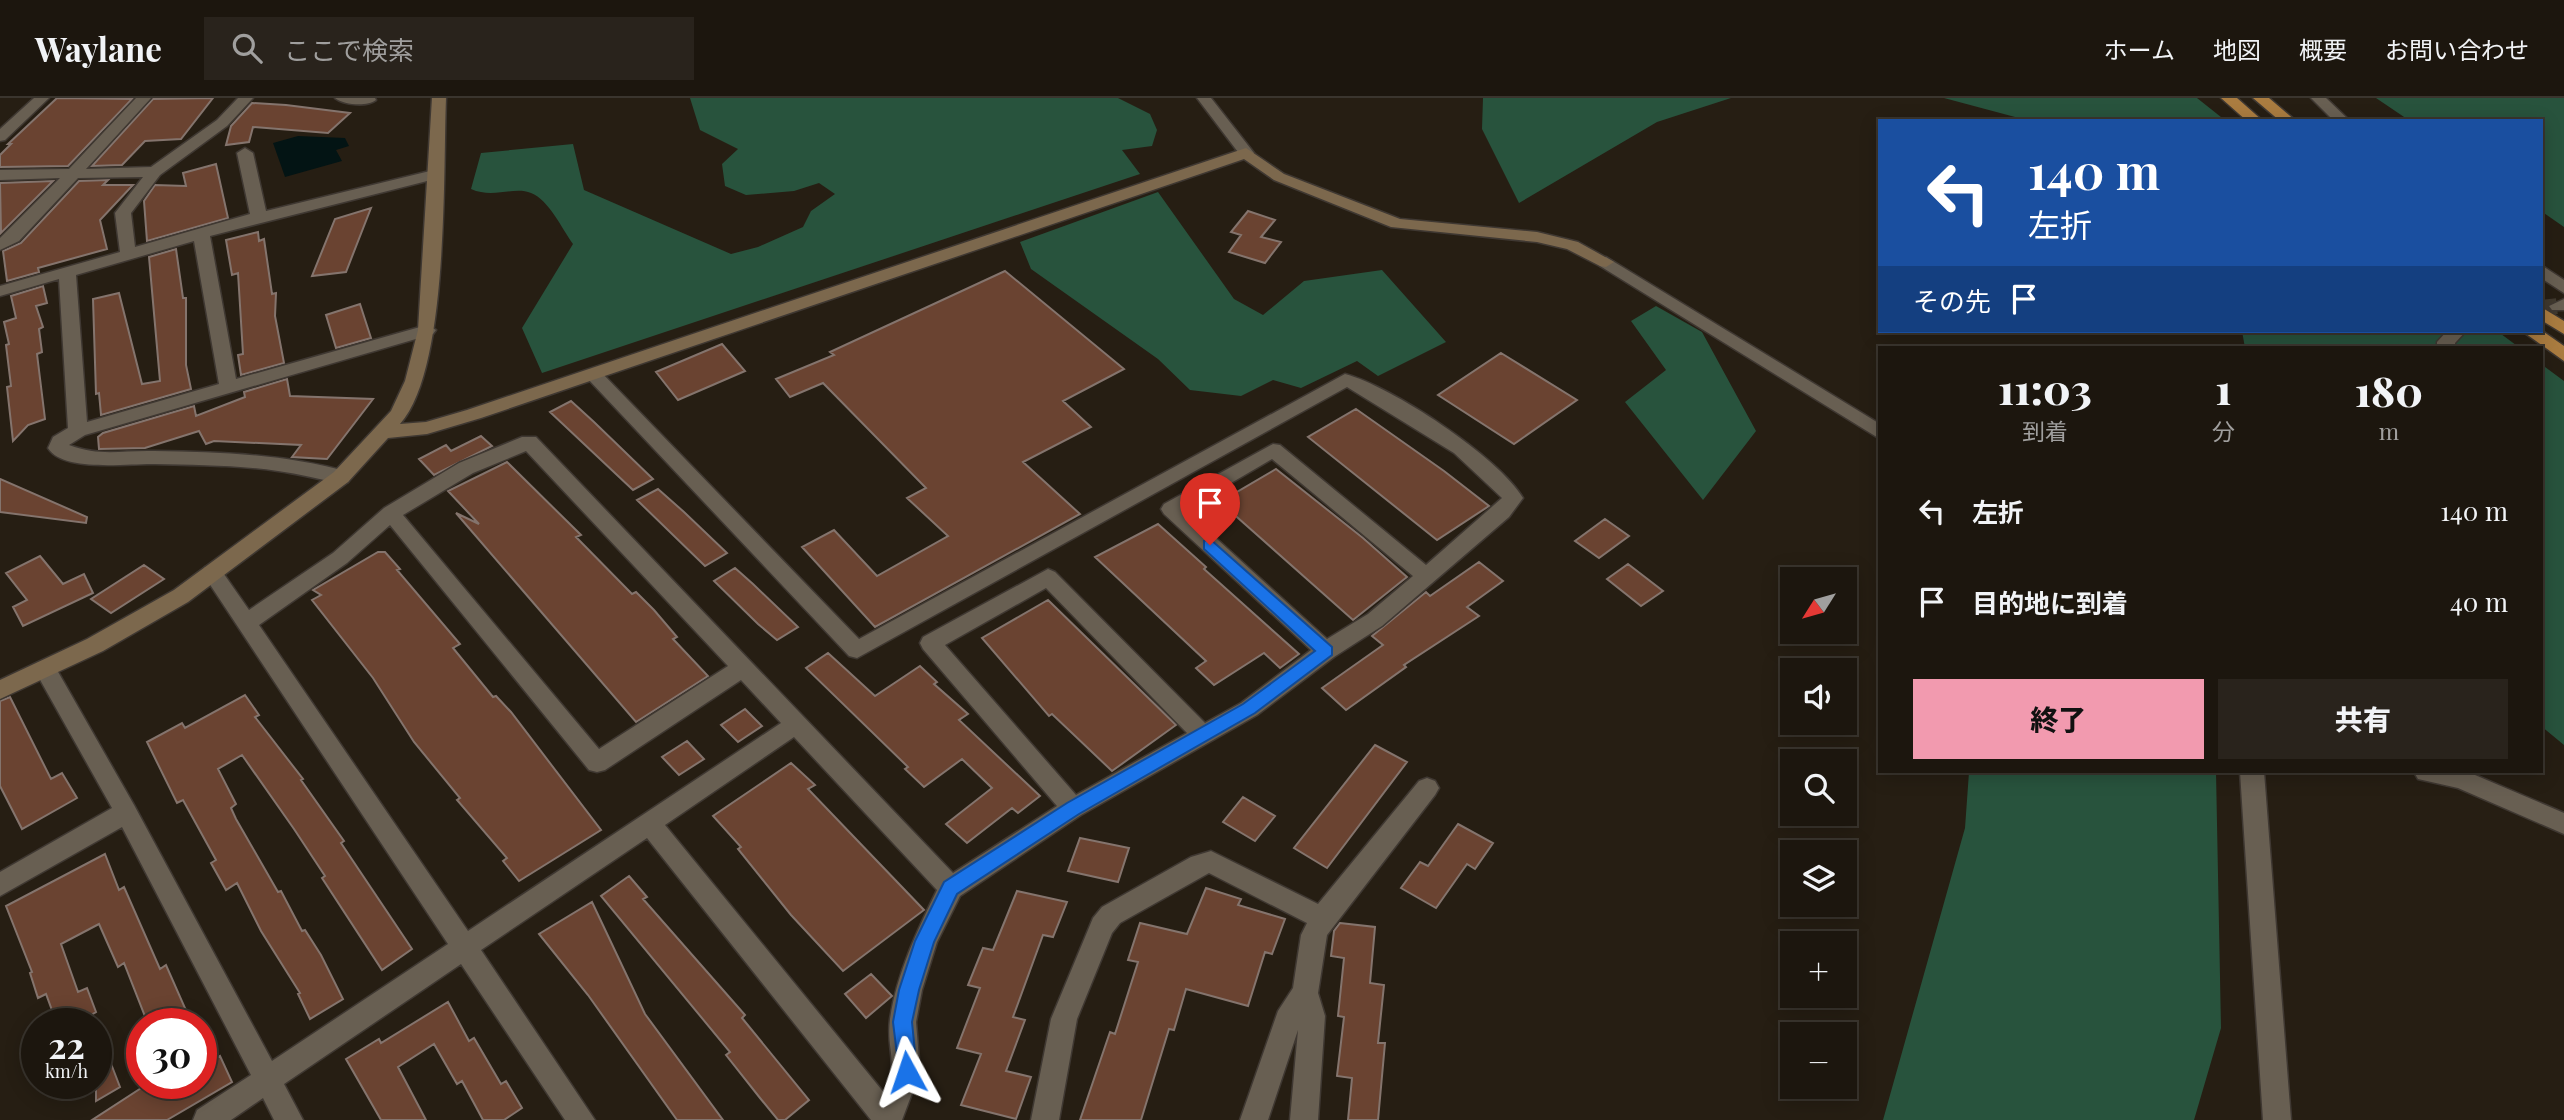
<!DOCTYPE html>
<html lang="ja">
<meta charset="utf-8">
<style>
:root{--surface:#1c160e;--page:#29231c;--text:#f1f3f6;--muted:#a09f9e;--line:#3a352e;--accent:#f29aaf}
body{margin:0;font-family:"Playfair Display","Noto Sans JP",serif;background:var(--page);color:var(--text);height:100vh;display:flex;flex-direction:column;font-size:26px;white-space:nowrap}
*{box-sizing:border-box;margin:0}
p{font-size:23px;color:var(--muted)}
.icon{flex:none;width:38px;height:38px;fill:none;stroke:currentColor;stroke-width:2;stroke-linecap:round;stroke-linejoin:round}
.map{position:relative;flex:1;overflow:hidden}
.details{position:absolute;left:1878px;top:248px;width:665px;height:427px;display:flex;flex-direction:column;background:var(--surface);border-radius:0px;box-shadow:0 4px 18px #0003,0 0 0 2px var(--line)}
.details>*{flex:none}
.banner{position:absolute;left:1878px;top:21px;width:665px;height:214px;border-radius:0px;box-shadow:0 4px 18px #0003,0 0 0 2px var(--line);background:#1a4fa0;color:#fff;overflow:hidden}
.needle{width:46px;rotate:233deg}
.controls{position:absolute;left:1780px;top:469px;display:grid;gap:14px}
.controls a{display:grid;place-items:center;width:77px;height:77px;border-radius:0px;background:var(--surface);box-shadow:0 4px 18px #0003,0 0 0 2px var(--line);font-size:35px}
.speed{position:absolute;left:21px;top:910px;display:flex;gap:14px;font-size:35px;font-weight:700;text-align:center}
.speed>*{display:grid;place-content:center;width:91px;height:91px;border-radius:50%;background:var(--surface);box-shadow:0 4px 18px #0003,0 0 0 2px var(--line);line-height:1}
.speed small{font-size:18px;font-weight:400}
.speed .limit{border:10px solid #d22;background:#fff;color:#111}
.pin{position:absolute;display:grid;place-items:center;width:60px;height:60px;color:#fff;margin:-72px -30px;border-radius:50% 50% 50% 0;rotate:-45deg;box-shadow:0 0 7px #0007}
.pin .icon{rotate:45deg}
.me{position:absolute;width:77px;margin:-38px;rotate:355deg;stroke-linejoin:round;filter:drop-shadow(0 0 5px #0008)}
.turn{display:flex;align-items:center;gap:24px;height:147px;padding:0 35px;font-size:32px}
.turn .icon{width:91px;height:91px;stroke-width:2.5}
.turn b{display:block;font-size:49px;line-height:60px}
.then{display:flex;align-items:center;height:66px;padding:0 35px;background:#0003;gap:14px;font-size:26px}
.eta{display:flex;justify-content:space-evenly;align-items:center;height:119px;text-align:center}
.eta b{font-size:42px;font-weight:800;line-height:49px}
.primary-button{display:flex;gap:14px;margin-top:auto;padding:14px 35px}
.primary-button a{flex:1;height:80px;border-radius:0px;background:var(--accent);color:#111;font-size:28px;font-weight:800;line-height:80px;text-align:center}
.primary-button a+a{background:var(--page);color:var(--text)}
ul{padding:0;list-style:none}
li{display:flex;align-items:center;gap:21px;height:91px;padding:0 35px}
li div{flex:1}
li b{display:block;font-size:26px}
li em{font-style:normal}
header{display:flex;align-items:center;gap:42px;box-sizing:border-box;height:98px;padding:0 35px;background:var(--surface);border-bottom:2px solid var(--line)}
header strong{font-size:33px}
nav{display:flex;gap:38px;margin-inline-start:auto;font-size:24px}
.search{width:490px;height:63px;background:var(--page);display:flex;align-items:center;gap:18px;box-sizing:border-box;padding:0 24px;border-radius:0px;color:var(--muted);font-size:26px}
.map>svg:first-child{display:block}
.forest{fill:#28533d}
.water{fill:#031414}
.building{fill:#6a4331;stroke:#84746d;stroke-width:2}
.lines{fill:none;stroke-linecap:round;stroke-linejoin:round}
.street-tunnel{stroke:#40392e;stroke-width:16;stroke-dasharray:16 8;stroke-linecap:butt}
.street-casing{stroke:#3f3832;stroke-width:3}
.secondary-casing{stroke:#3f3832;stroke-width:3}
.highway-casing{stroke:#3f3832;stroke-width:3}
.street{fill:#685f52;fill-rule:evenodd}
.secondary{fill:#7c684d;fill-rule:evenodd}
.highway{fill:#aa7c40;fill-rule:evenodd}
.route{fill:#1a73e8;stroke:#114b97;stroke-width:2}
</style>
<header>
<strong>Waylane</strong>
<div class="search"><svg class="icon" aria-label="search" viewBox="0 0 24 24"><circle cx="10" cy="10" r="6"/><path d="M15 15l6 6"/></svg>ここで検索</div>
<nav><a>ホーム</a><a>地図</a><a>概要</a><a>お問い合わせ</a></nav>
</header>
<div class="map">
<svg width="2564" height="1022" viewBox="0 0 2564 1022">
<rect width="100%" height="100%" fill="#261e13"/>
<path class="forest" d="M690 0H1118L1150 16 1157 32 1152 48 1122 52 1140 76 542 275 522 230 573 146C562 131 549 102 531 95 514 88 493 101 471 91L481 55 573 46 584 92 731 156 758 149 803 129 811 113 835 96 819 85 794 93 746 97 725 88 722 66 738 51 700 32Z
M1483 0H1731L1657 24 1519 105 1482 31Z
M1944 0H2197L2226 23H2030Z
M2376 0H2564V129L2541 113V23H2410Z
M1158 94 1234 201 1263 217 1304 183 1382 172 1446 244 1378 278 1357 263 1301 290 1273 282 1241 298 1190 292 1158 261 1031 171 1020 144Z
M1656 208 1702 234 1756 333 1703 402 1625 304 1666 272 1631 223Z
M2242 233H2497L2520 250H2245Z
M2541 266 2564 283V647L2541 628Z
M1969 674H2216L2221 930 2194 1022H1883L1965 730Z"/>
<path class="water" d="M298 38 345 40 349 48 336 52 342 63 285 79 273 45Z"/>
<path class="building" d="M57 0 132 1 68 68 0 69V57L11 46H8Z
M213 0 181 41 145 43 122 67 92 68 153 1Z
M252 5 286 7 350 15 328 35 253 29 249 44 226 47 231 28Z
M216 66 228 120 147 143 144 103 155 87 186 88 183 75Z
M108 82 103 87H133L100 122 107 151 38 170 39 174 7 183 3 153 21 145 79 83Z
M53 83 1 135 0 85Z
M371 110 346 174 312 178 335 121Z
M1248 113 1275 122 1261 139 1281 144 1265 165 1229 154 1241 137 1231 134Z
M258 134 259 143 264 141 272 196 276 195 275 218 284 265 241 277 238 257 243 256 238 175 232 177 226 142Z
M176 151 183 200H186V267L191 291 101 317 99 295 96 296 93 201 119 195 142 286 160 283 149 159Z
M1005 173 1124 271 1063 303 1091 329 1023 364 1080 416 875 529 802 449 834 432 877 478 948 438 907 400 926 390 823 285 790 299 776 281 834 257 830 254Z
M43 188 47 205 36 208 43 229 39 231 42 254 37 256 45 321 28 327 13 343 7 289 11 288 6 247 9 246 4 224 16 220 11 198Z
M360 206 371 240 336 250 326 217Z
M722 246 745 273 678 302 656 274Z
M1501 255 1577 302 1514 346 1438 297Z
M287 281 290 298 373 301 327 361 292 359 301 347 214 343 206 346 199 333 145 350 99 351 98 339 103 335 194 308 196 318 245 299 244 294Z
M571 303 594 324 653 381 633 392 550 314Z
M1356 311 1444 373 1489 408 1437 442 1308 339Z
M481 338 492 348 434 377 419 361 446 347 451 353Z
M507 364 581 437 576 439 632 496 636 494 654 512 677 539 673 541 708 578 636 624 456 415 479 426 448 393Z
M1276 371 1363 440 1407 479 1353 522 1220 404Z
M0 381 87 419 86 425 0 414Z
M658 391 684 414 727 455 705 468 637 402Z
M1605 421 1629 438 1599 460 1575 443Z
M1158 426 1206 469 1204 471 1299 556 1280 570 1264 555 1214 587 1196 570 1206 563 1095 459Z
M378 454H385L400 471 397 472 460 546 453 550 493 599 496 598 511 614 601 732 519 783 503 763 507 760 457 702 460 700 414 644 373 580 312 502 321 497 313 492Z
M40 458 63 486 84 476 93 495 23 528 13 509 27 502 6 475Z
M1479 464 1503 483 1467 509 1479 518 1404 567 1406 569 1346 612 1322 590 1383 547 1372 538 1426 494 1430 498Z
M1628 466 1663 493 1641 508 1607 481Z
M144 467 164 481 111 515 91 501Z
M735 470 753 486 798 529 777 542 758 526 714 483Z
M1048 502 1176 627 1112 673 1052 616 1049 618 982 540Z
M828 555 875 598 920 568 937 584 934 586 968 616 959 622 1040 698 1018 715 1012 710 967 745 946 726 992 690 962 661 924 689 905 671 908 669 806 570Z
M245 597 259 617 255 619 303 681 301 682 344 743 341 745 412 851 382 872 322 780 325 778 294 731 242 657 218 671 236 706 231 710 236 721 278 794 281 793 302 833 305 832 321 857 343 901 310 921 298 896 300 895 261 833 237 785 226 792 211 765 216 762 183 702 177 705 147 644 182 625 185 630Z
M10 599 51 681 62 675 77 700 22 731 0 688V603Z
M745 611 762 628 738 644 721 627Z
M687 643 704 661 679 677 662 659Z
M1375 647 1407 664 1327 770 1294 750Z
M791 665 815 687 808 691 924 812 843 873 791 817 738 751 741 749 713 718Z
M1243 699 1275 718 1255 743 1223 724Z
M1458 726 1493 745 1475 771 1467 766 1436 810 1401 790 1420 764 1428 768Z
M1080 740 1129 750 1118 784 1068 773Z
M105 756 119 792 124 789 160 871 166 867 192 926H148L124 865 118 869 99 826 61 846 78 894 87 890 96 914 76 926H57L46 896 38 900 30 875 32 874 6 808Z
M629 778 647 799 643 801 745 917 742 920 809 1002 785 1022H778L760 1000 726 957 730 954 601 798Z
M1206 790 1241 801 1238 807 1285 821 1272 856 1265 854 1248 908 1186 891 1174 932 1169 931 1141 1022H1080L1110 934 1115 936 1138 864 1128 862 1140 825 1187 836Z
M1017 793 1067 804 1053 839 1043 837 1013 919 1025 922 1006 973 1031 979 1016 1021 961 1007 981 956 957 950 980 890 968 887 983 850 993 852Z
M592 804 645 916 723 1022H677L588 897 539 836Z
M1340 825 1375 829 1370 885 1384 887 1378 945H1385L1378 1022H1348L1352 980 1337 978 1344 919 1338 918 1344 860 1331 858 1334 833Z
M871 876 892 898 866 920 845 896Z
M448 904 469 943 474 940 501 986 506 983 522 1010 504 1022H483L462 983 457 986 434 946 398 969 426 1022H381L346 961 379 941 381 945Z
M98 932 120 989 96 1003V933Z
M220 958 232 984 167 1022H92L149 985H201V969Z"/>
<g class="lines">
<path class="street-tunnel" d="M2541 210 2558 208"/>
<defs>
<path id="street" d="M34 0H49L5 42 0 43V31Z
M136 0H151L86 71 151 69 217 22 238 0H253L227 28 160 77 131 115 135 149 250 116 237 55 245 50 253 55 266 113 434 72 442 77 439 80 210 138 236 281 427 227 436 232 433 236 85 337 69 347C101 359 122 352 154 353 219 354 286 356 348 374L351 379 348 384 341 386C320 381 299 376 278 373 238 367 195 367 155 366 131 365 63 375 48 350L53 339 68 330 59 181 0 198V188L120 154 115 115 143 79 78 80 19 143 0 152V140L60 80 0 82V72L69 71ZM194 143 219 286 87 324 76 177Z
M335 0H375L376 2C367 9 344 7 335 0Z
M1197 0H1211L1254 55 1251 58H1241Z
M2311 0H2326L2350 23H2334Z
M1606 159 1880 326V341L1600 168 1598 164Z
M2541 167 2564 182V195L2541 180Z
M2564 201V212H2552L2549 208Z
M2447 233H2466L2455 245V250H2437V244Z
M594 271 600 273 859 541 1345 276C1391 288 1499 359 1523 400L1509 419 1382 528 1334 559 1257 617 1081 717 960 798 937 844 922 892 916 924 920 974 902 1022H871L647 740 481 852 595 1022H565L461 866 284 986 303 1022H274L263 1000 231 1022H193L197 1012 251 977 122 729 0 798V774L112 710 34 571 37 565 45 562 53 565 134 707 272 963 448 846 205 479 202 474 205 469H219L249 512 333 455 384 410 459 365 522 339H536L953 775 1057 708 923 551 920 545 923 539 1048 471 1055 474 1205 625 1241 605 1311 552 1164 416 1161 411 1164 406 1273 346 1280 347 1426 467 1502 400 1454 355 1347 289 857 560 849 558 588 281 585 277ZM526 353 728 568 599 651 403 417 473 375ZM1272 361 1413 478 1368 516 1327 541 1185 412ZM390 427 589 672 597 674 605 672 741 582 781 625 468 833 259 527 347 465ZM1046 490 1187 635 1076 697 945 547ZM794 639 937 792C917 833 897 875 890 921 886 953 899 962 885 996L665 727Z
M2240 674H2264L2291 1022H2263Z
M2414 674H2468L2564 715V736L2458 690 2418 681Z
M1427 680 1435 683 1439 690 1435 697 1327 837 1318 895 1325 918 1318 1022H1290L1298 932 1268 1022H1240L1278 913 1293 890 1301 837 1307 825 1209 775 1120 825 1112 835 1077 921 1059 1022H1031L1051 921 1093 820 1102 809 1191 759 1211 753 1318 806 1419 683Z"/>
<path id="secondary" d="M432 0H446C443 76 449 272 400 326L426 324 467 312 1246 50 1284 76 1400 121 1537 134 1578 144 1614 164 1606 169 1600 168 1567 151 1537 144 1391 129 1274 82 1244 61 481 320 427 336 388 340 348 384 188 504 103 553 0 601V582L87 541 174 492 334 374 391 313 405 283 418 232Z"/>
<path id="highway" d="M2221 0H2237L2263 23H2247Z
M2253 0H2269L2296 23H2280Z
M2541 209 2564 223V236L2541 222Z
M2541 232 2564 248V263L2522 233Z"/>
</defs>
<use href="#street" class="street-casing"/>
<use href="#secondary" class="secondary-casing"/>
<use href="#highway" class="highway-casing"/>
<use href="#street" class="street"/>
<use href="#secondary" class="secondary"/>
<use href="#highway" class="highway"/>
</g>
<path class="route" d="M1210 441 1332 549V557L1255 615 1079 716 957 796 934 844 919 892 912 924 917 974 914 981 907 984 900 981 893 924 899 892 915 843 944 784 1067 705 1243 606 1315 553 1204 451V443Z"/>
</svg>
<div class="controls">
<a><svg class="needle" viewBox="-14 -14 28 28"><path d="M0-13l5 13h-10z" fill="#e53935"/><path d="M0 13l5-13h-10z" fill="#a09f9e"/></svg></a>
<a><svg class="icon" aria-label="sound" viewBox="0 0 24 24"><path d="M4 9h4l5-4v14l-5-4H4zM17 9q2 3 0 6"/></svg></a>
<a><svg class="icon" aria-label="search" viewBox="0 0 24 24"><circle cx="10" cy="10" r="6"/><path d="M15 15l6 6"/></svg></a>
<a><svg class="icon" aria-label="layers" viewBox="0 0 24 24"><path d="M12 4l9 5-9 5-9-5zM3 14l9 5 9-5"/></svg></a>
<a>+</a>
<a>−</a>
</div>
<div class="speed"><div>22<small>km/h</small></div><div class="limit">30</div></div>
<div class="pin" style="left:1210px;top:447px;background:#d93025"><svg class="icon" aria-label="arrive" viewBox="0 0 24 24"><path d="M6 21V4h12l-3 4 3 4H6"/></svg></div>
<svg class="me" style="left:907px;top:974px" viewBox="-20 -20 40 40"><path d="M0-17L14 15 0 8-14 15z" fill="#1a73e8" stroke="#fff" stroke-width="4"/></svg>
<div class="banner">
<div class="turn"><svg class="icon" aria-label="left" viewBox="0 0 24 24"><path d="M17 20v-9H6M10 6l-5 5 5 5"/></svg><div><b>140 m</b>左折</div></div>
<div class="then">その先<svg class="icon" aria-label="arrive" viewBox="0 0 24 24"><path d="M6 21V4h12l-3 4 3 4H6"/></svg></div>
</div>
<section class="details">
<div class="eta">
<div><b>11:03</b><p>到着</p></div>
<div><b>1</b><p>分</p></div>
<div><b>180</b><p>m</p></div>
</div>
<ul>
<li><svg class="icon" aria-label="left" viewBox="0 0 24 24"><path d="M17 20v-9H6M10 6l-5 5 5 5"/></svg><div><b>左折</b></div><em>140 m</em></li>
<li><svg class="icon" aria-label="arrive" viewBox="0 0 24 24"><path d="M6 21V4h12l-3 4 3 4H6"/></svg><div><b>目的地に到着</b></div><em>40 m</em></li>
</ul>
<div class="primary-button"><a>終了</a><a>共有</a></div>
</section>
</div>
